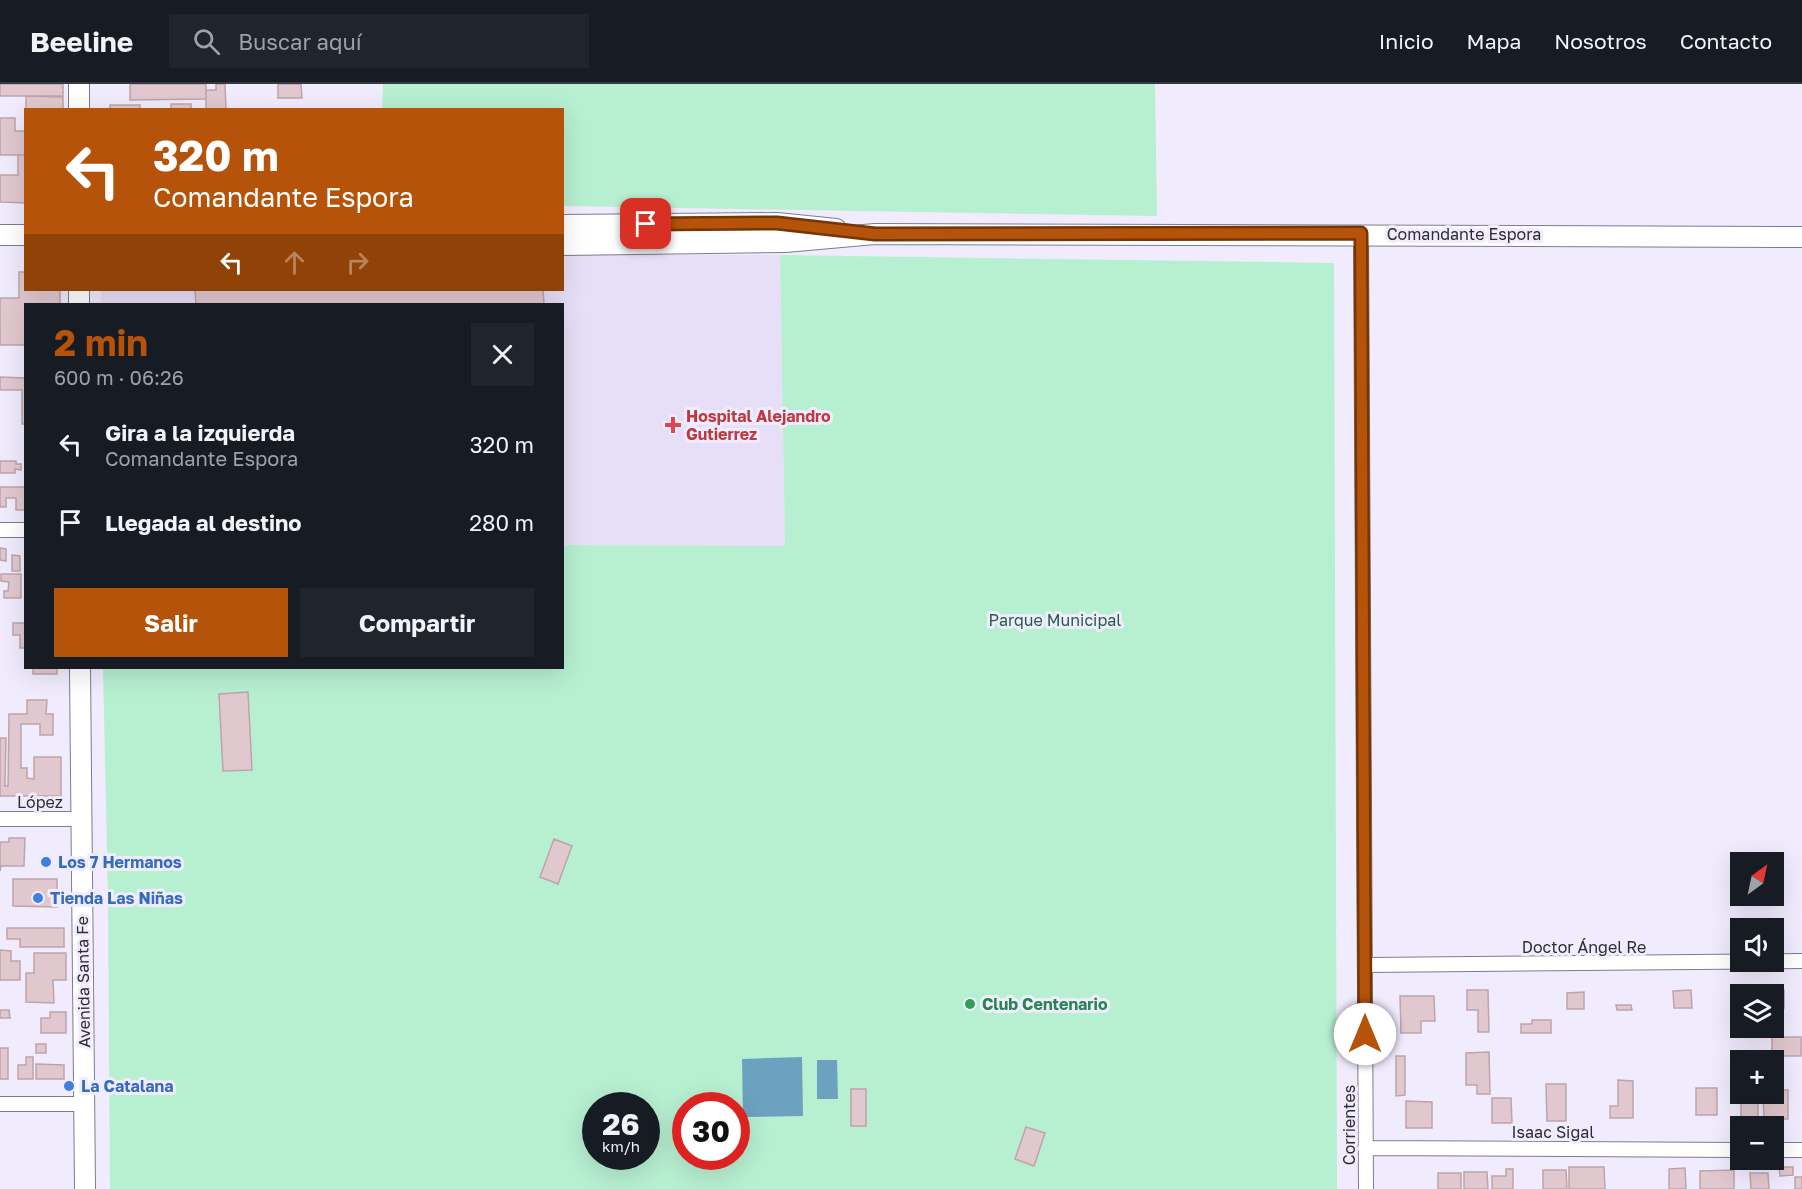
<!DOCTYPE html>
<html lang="es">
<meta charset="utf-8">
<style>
:root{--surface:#171b24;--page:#20242c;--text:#f1f3f6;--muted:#9ea1a6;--line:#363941;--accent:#b45309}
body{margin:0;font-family:"Golos Text",sans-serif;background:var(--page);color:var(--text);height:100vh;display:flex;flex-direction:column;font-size:22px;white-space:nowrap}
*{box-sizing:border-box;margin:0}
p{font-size:20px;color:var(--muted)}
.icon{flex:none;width:33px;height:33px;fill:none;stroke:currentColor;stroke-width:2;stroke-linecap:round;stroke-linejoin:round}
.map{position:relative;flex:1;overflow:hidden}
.details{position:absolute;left:24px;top:219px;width:540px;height:366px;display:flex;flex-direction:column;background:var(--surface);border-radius:0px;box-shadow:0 6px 24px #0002}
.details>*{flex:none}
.guide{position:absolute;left:24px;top:24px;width:540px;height:183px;border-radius:0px;box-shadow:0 6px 24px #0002;background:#b45309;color:#fff;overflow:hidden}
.needle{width:39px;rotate:33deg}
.tools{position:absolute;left:1730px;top:768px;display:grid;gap:12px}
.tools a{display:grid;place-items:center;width:54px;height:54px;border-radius:0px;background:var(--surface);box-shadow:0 6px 24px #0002;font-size:30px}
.speed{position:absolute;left:582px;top:1008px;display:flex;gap:12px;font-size:30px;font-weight:700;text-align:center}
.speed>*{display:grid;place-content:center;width:78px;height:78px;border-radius:50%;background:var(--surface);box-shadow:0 6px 24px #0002;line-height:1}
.speed small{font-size:15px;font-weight:400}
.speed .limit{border:9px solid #d22;background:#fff;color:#111}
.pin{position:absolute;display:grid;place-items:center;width:51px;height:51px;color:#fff;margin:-26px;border-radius:12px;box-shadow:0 3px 9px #0006}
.me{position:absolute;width:66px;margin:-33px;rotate:0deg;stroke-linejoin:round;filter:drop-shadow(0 0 4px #0008)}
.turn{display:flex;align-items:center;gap:21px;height:126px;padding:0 30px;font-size:27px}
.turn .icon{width:78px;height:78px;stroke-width:2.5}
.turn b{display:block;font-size:42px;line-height:51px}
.lanes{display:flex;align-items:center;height:57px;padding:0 30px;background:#0003;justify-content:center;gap:30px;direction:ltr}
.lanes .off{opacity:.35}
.round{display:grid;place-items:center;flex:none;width:63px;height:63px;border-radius:0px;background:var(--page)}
.headline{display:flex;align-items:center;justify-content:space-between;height:102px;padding:0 30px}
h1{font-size:36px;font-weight:700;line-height:45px;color:var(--accent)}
.primary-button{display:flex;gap:12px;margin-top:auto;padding:12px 30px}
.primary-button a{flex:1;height:69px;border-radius:0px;background:var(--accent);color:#fff;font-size:24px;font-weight:700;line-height:69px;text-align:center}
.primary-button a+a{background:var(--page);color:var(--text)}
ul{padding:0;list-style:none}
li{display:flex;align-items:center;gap:18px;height:78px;padding:0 30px}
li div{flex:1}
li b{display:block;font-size:22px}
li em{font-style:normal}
header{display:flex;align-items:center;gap:36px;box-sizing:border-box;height:84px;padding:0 30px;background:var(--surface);border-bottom:2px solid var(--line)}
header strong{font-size:28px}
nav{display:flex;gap:33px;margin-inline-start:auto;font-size:21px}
.search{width:420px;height:54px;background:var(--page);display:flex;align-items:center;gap:15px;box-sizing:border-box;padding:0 21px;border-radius:0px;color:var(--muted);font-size:22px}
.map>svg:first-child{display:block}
.built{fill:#e7dff7}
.green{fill:#b7efd1;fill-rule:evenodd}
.water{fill:#6ca2bf}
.building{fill:#e1c8cf;stroke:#bda4ab;stroke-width:1.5}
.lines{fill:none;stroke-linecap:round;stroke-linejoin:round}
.street-casing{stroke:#807a8d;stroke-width:16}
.secondary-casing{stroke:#807a8d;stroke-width:22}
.street{stroke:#fff;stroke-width:14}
.secondary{stroke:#fff;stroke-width:20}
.route-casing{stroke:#753606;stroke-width:15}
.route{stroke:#b45309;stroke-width:10}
.health-dot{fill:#e0444e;stroke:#f1ecfd;stroke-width:2}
.shop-dot{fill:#3f7fe0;stroke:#f1ecfd;stroke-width:2}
.leisure-dot{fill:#2e9e5b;stroke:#f1ecfd;stroke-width:2}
.labels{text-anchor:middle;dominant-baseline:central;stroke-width:6;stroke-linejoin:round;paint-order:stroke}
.street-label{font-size:16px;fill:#2d2b33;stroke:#f1ecfd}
.health-label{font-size:16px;font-weight:bold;fill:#be3a42;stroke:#f1ecfd;text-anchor:start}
.park-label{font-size:16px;fill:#1e5f43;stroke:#f1ecfd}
.shop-label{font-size:16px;font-weight:bold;fill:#366cbe;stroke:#f1ecfd;text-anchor:start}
.leisure-label{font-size:16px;font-weight:bold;fill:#27864d;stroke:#f1ecfd;text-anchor:start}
</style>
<header>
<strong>Beeline</strong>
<div class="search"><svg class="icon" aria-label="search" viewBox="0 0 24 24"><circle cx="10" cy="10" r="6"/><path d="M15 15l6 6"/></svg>Buscar aquí</div>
<nav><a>Inicio</a><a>Mapa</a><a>Nosotros</a><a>Contacto</a></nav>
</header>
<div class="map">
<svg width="1802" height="1105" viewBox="0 0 1802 1105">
<rect width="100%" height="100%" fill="#f1ecfd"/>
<path class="built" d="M563 171H780L785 462 563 461 562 220H101V206H562Z"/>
<path class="green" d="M383 0H1155L1157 132 563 122 562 26 382 25Z
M780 171 1334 179 1337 1105H110L108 815 103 584H562L563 461 785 462ZM596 1022H646V1072H596ZM686 1022H736V1072H686Z"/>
<path class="water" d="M802 973 803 1032 743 1033 742 975Z
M817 976H837L838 1015H817Z"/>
<path class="building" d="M0 0H63V12H0Z
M130 0H206V15L130 16Z
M216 0H225L226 26H206V6H216Z
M278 0H301L302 14H278Z
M26 12 63 13V26H26Z
M171 20H191V26H110V21H140V25H171Z
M0 34H15V47H26V71H0Z
M18 71H26V119L0 118V91H18Z
M19 188H26V206H60V220H26V261H0V214H19Z
M195 206H543L544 220H196Z
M0 293 26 294V340H22V306H0Z
M0 377H16V380H21V386L15 385V389H0Z
M0 403H26V426H16V414H6V423H0Z
M0 464 6 465V477L0 476Z
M12 471 20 472V487H12Z
M1 490H21V514H4V507H8L9 498 1 497Z
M13 539H26V564H20V551H13Z
M33 584H57V590H33Z
M248 608 252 686 223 687 219 610Z
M27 616H47L46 630H53V651H40V640H21V684H27V694L34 695V673H61V712H0V654H6L5 702H8L9 630H27Z
M9 754H25L24 782H1L0 787V758H9Z
M554 755 572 762 558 800 540 793Z
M13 795H57V823L13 822Z
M7 844H64V863H20V855H7Z
M0 866 11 867V877H20V896H0Z
M34 869H66V896H53L54 919 26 918V889H34Z
M1467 906H1488L1489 948H1478V926H1467Z
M1691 906 1692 924H1674L1673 907Z
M1775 906H1784V924H1773V910L1768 909H1776Z
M1584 908V925H1567V909Z
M1400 912H1434L1435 937H1421V949H1401Z
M1616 921H1631L1632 926H1617Z
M0 926H9L10 934H0Z
M50 928H66V949H41V934H50Z
M1532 936H1551V949H1521V940H1532Z
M1772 953H1801V972H1772Z
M36 960H46V969H36Z
M0 964H8V995H0Z
M1489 968 1490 1010H1477V1001H1466V969Z
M1396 972H1405V1011L1396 1012Z
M26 973H33V995H18V981H26Z
M36 980 64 981V995H36Z
M1618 996 1633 997V1034H1610V1022H1618Z
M1546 1000H1566V1037H1547Z
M1696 1004H1717V1031H1696Z
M851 1005H866V1042H851Z
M1773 1006H1788V1035H1764L1763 1010H1773Z
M1741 1010H1758V1038H1741Z
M1492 1014H1511L1512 1039H1492Z
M1406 1017 1432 1018V1044H1406Z
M1026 1043 1045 1049 1034 1082 1015 1075Z
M1569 1083H1604L1605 1105H1569Z
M1779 1083H1793V1091L1780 1092Z
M1685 1084 1686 1105H1669V1085Z
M1506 1085H1513V1105H1492V1092H1506Z
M1543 1086H1566L1567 1105H1543Z
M1734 1086V1105H1700V1087Z
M1464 1088H1487L1488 1105H1464Z
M1438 1089H1461V1105H1438Z
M1750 1089H1768L1769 1105H1751Z
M1795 1093H1802V1105H1795Z"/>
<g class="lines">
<defs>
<path id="street" d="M1361 149 1366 1105
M0 446H26
M0 735H81
M1366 881 1802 877
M0 1020H86
M1365 1064 1740 1066
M1773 1066H1802"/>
<path id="secondary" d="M79 0V26
M562 141 777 139 836 145
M0 151H26
M562 161 785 158 875 150 1802 153
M79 206V220
M80 584 85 1105"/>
</defs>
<use href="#street" class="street-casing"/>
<use href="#secondary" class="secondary-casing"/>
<use href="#street" class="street"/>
<use href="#secondary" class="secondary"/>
</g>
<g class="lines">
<defs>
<path id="route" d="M646 140 777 139 875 150 1361 149 1365 950"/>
</defs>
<use href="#route" class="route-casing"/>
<use href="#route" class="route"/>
</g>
<path class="health-dot" d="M670 332h6v6h6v6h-6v6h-6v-6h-6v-6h6z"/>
<g class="shop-dot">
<circle cx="46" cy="778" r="6"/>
<circle cx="38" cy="814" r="6"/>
<circle cx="69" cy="1002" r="6"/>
</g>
<circle class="leisure-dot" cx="970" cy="920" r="6"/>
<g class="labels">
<g class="street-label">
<text x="1464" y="150">Comandante Espora</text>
<text x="40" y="718">López</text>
<text x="1584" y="863">Doctor Ángel Re</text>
<text transform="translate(83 898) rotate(-91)">Avenida Santa Fe</text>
<text transform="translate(1349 1041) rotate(-90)">Corrientes</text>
<text x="1553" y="1048">Isaac Sigal</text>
</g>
<g class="health-label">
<text x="686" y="332">Hospital Alejandro<tspan x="686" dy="18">Gutierrez</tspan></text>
</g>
<g class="park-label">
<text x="1055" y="536">Parque Municipal</text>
</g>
<g class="shop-label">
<text x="58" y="778">Los 7 Hermanos</text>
<text x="50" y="814">Tienda Las Niñas</text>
<text x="81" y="1002">La Catalana</text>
</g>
<g class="leisure-label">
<text x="982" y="920">Club Centenario</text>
</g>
</g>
</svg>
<div class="tools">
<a><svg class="needle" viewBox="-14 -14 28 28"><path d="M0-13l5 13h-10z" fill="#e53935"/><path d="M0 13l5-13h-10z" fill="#9ea1a6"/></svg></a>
<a><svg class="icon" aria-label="sound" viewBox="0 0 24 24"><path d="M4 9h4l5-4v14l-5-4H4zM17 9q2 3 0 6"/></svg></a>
<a><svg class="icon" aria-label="layers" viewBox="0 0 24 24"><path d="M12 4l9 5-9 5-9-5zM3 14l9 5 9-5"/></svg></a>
<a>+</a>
<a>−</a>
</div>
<div class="speed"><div>26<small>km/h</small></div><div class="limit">30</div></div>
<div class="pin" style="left:646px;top:140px;background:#d93025"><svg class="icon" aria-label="arrive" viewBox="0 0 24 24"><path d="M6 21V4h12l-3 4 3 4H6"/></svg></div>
<svg class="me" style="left:1365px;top:950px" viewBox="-20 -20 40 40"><circle r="19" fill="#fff"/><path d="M0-13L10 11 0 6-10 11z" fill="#b45309"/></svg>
<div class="guide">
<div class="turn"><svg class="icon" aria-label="left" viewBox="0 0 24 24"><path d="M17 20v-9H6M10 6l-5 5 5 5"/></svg><div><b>320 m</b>Comandante Espora</div></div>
<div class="lanes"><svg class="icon" aria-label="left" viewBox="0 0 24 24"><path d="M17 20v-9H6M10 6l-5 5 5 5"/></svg><svg class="icon off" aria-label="ahead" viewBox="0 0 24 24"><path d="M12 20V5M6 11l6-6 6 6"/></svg><svg class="icon off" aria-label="right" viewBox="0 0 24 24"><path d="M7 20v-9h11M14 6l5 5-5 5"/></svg></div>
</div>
<section class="details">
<div class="headline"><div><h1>2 min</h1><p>600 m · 06:26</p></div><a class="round"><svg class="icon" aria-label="close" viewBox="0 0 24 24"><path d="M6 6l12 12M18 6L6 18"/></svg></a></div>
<ul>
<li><svg class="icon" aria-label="left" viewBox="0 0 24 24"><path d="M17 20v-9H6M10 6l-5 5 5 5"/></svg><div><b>Gira a la izquierda</b><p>Comandante Espora</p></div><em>320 m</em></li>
<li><svg class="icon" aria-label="arrive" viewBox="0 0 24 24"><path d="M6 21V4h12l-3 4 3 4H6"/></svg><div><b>Llegada al destino</b></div><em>280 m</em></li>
</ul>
<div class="primary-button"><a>Salir</a><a>Compartir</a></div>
</section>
</div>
